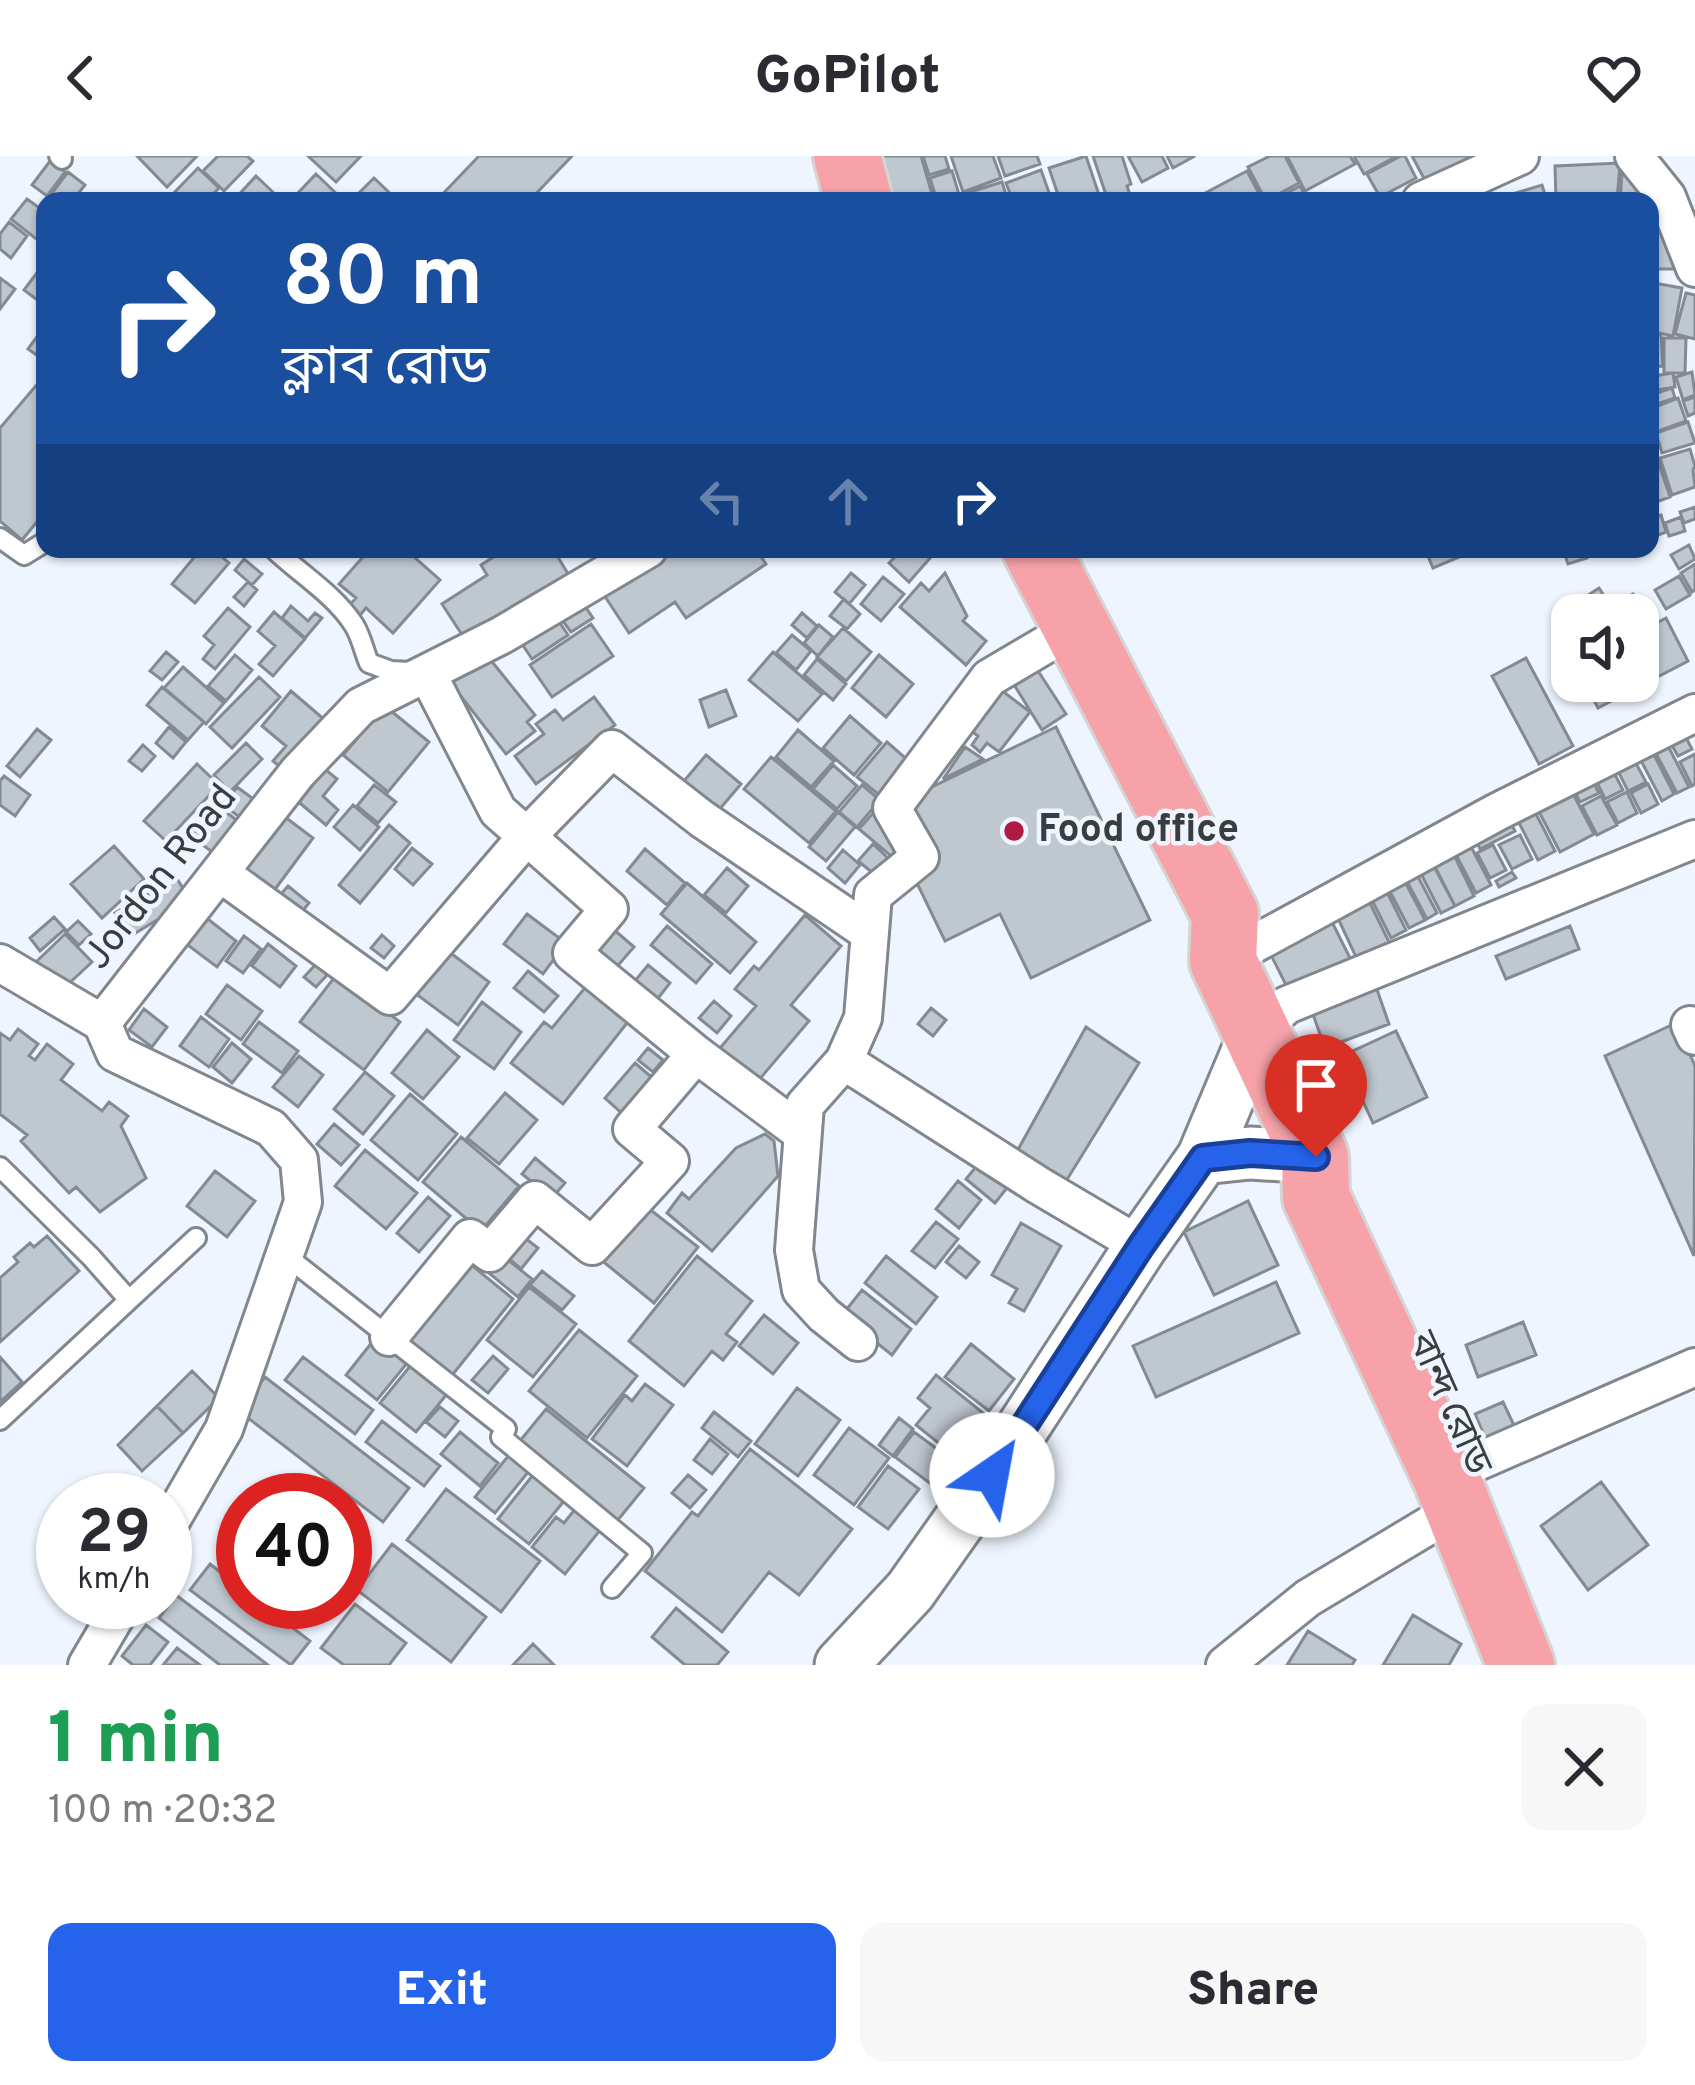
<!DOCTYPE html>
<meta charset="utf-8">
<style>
:root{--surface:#fff;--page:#f7f7f7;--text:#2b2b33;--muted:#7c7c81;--accent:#2563eb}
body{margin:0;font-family:Overpass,"Noto Sans Bengali",sans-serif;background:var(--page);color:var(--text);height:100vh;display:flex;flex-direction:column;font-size:45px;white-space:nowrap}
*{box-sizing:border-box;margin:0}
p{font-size:39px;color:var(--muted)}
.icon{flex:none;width:66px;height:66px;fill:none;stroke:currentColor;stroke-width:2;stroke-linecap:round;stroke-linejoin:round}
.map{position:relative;height:1509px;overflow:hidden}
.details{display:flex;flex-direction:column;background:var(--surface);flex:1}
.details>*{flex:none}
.top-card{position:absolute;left:36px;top:36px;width:1623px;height:366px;border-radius:24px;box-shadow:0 3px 9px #0004;background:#1a4fa0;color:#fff;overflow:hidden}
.fabs{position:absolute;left:1551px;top:438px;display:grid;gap:24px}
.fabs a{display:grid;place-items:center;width:108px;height:108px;border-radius:24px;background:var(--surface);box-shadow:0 3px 9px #0004;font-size:60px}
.speed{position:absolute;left:36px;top:1317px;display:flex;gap:24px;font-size:60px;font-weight:700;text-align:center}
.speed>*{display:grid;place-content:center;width:156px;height:156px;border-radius:50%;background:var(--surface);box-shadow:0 3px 9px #0004;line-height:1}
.speed small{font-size:30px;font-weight:400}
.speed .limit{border:18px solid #d22;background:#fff;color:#111}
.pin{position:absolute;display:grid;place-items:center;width:102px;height:102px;color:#fff;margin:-123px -51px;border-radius:50% 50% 50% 0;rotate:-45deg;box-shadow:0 0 12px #0007}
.pin .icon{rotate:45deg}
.me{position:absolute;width:132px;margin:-66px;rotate:33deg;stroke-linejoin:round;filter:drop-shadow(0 0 9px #0008)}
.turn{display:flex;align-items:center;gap:42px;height:252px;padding:0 48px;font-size:54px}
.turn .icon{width:156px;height:156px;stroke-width:2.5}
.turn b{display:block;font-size:84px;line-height:102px}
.lanes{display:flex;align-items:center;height:114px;padding:0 48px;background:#0003;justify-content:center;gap:60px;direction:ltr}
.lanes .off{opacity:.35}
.round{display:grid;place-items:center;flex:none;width:126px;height:126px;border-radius:24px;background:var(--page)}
.headline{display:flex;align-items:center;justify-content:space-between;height:204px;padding:0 48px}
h1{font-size:72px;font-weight:800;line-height:90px;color:#1e9e55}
.button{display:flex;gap:24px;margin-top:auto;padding:24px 48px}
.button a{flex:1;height:138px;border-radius:24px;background:var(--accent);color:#fff;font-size:48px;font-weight:800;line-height:138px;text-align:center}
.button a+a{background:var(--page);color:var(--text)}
header{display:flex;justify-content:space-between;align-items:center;height:156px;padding:0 48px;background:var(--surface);font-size:54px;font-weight:800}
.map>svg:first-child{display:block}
.building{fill:#bfc7cf;stroke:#838a91;stroke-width:3}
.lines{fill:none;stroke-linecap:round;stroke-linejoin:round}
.lane-casing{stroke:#80878e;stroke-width:24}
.street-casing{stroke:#80878e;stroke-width:42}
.secondary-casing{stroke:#80878e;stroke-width:57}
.highway-casing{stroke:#d4d4d5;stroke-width:72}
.lane{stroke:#fff;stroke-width:18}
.street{stroke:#fff;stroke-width:36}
.secondary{stroke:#fff;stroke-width:51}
.highway{stroke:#f6a2a8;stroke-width:66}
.route-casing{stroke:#184099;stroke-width:30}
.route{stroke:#2563eb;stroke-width:21}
.poi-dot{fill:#af1b40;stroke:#eef5fe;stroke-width:4.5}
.labels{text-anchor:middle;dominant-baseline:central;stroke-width:9;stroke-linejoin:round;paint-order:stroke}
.poi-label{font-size:39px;font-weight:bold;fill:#3a3d40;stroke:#eef5fe;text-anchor:start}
.street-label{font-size:39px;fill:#3a3d40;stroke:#eef5fe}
</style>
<header><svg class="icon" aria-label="back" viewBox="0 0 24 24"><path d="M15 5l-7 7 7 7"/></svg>GoPilot<svg class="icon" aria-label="heart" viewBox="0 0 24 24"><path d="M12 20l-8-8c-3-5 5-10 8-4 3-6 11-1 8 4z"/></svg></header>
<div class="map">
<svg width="1695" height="1509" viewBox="0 0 1695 1509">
<rect width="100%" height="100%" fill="#eef5fe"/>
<path class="building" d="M137 0H197L167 31Z
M218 0H247L253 5 224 35 203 15Z
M308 0H361L336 26Z
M479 0H572L529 45H436Z
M879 0H921L934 45H892Z
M923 0H945L949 13 929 19Z
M951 0H993L1001 22 963 36Z
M998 0H1037L1040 8 1005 20Z
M1086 0 1101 45H1060L1049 12Z
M1093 0H1122L1131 28 1127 30 1132 45H1108Z
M1128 0H1162L1168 12 1142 26Z
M1167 0H1195L1173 12Z
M1270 0H1285L1299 27 1266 45 1248 11Z
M1287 0H1350L1355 8 1305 35Z
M1354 0H1397L1364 18Z
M1401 0H1405L1416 22 1380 41 1367 18Z
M1412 0H1477L1428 30Z
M50 5 65 16 47 40 32 29Z
M1620 7 1617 45H1556L1555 10Z
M198 12 219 32 206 45H171L168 43Z
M1041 14 1052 45H1013L1006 27Z
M952 15 961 45H937L930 22Z
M1247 15 1263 45H1190Z
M68 16 85 29 72 45H46Z
M316 18 342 43 340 45H307L298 37Z
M1622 18 1649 20 1661 45 1659 72H1650V45H1620Z
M256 20 276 39 271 45H233Z
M374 22 398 45H360L355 41Z
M1002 26 1008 45H966L964 38Z
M1542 29 1547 45H1490Z
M1300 30 1308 45H1272Z
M27 43 45 56V90L11 63Z
M9 66 27 80 11 102 0 93V78Z
M1674 72 1675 113H1653L1652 73Z
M45 106V147L44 149 24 134Z
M0 122 15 133 0 153Z
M1654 127 1682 132 1673 180 1650 175V146Z
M1686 137 1695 139V183L1675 178Z
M41 175 45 178V205L28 193Z
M1650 178H1661L1663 210 1650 211Z
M1664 182H1686L1685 217H1664Z
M1692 216 1695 239 1683 244 1676 221Z
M1673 217 1675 231 1657 234 1654 220Z
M45 219V356L22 384 0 365V272Z
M1672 232 1675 242 1657 248 1654 238Z
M1695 241V257L1688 260 1683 245Z
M1678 242 1686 265 1653 277 1650 253Z
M1688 266 1695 287 1662 297 1656 277Z
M1690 293 1695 310 1693 314 1695 331 1672 339 1660 302Z
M1658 305 1670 341 1656 346 1650 326V308Z
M1695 351V363L1684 367 1680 356Z
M1661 359 1666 376 1650 382V363Z
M1681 361 1685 375 1669 380 1665 367Z
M1689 389 1695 403 1679 413 1671 399Z
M201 393H213L229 407 195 447 172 428Z
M370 393H405L440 424 393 477 366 452 356 464 345 454 356 442 339 428Z
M506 393H553L570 421 468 488 442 448 487 419 481 409Z
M659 393H756L766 408 686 462 675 446 629 477 600 433Z
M903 393H938L909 426 889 407Z
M1425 393H1478L1433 412Z
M1563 393H1584L1587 402 1568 408Z
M244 403 262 418 252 429 235 414Z
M1695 408V434L1692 436 1681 417Z
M851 417 865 429 849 448 835 436Z
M945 417 967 460 963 465 986 485 966 509 900 451 921 427 929 435Z
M1679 420 1690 439 1666 453 1655 434Z
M883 421 904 438 881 465 861 448Z
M248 426 257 434 244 450 234 441Z
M1599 432 1606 443 1583 458 1576 447Z
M1633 438 1644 459 1638 462V459H1615L1610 450Z
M844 443 860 458 847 473 830 460Z
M582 446 593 462 571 476 560 461Z
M291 450 308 465 315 457 322 462 305 482 282 462Z
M228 452 250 471 215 513 203 503 214 489 204 480Z
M274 456 305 483 273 520 259 508 275 490 258 475Z
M802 457 817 470 807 482 792 469Z
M556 461 568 479 532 503 520 485Z
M1666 462 1688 505 1598 552 1584 525H1638V477Z
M591 468 613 500 552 541 530 509Z
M819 469 833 481 818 500 804 487Z
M843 472 871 496 846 525 817 501Z
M792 479 811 495 796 514 776 497Z
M1572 480V495L1559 501 1553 489Z
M166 496 178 506 162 524 150 515Z
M773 496 822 538 798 565 749 524Z
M485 497 535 559 527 566 535 575 506 598 449 525Z
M235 499 252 514 226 545 208 530Z
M879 499 913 528 886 561 852 532Z
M1526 502 1573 590 1539 608 1492 520Z
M817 503 846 528 833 544 804 519Z
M1031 504 1066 558 1042 574 1008 519Z
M183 511 224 547 206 568 164 532Z
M259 521 280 541 232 592 210 571Z
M162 531 204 566 188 584 147 549Z
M726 534 736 560 709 571 700 544Z
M1001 534 1030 556 999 596 987 587 980 596 972 589 978 580 970 574Z
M291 535 326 565 284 614 273 605 286 590 262 570Z
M594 541 615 569 536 628 515 600 544 578 536 568 555 554 563 564Z
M385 550 429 586 388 636 343 599 357 583 350 577Z
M850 560 881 587 854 619 823 592Z
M169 571 186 586 173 602 156 587Z
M1056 571 1150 764 1031 822 1000 758 945 785 913 719 937 707 907 643Z
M37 573 51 584 20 621 7 610Z
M798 574 834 605 811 631 776 601Z
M1682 574 1692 593 1678 600 1667 581Z
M1664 582 1689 631 1677 637 1651 588Z
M887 586 912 608 883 642 857 621Z
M246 587 262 603 230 636 214 619Z
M1648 587 1674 638 1662 645 1635 593Z
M143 589 155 600 142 615 129 605Z
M965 591 983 603 943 623Z
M1630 596 1646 626 1628 635 1613 605Z
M1695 598V628L1692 630 1680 606Z
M706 599 741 628 718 655 684 625Z
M771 601 836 655 809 687 744 633Z
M316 606 337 623 323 640 338 654 326 669 289 638Z
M1609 607 1623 634 1605 643 1592 616Z
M197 608 219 629 166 685 144 665Z
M833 609 857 630 837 653 813 633Z
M1589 619 1599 637 1580 646 1571 628Z
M4 620 30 639 15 660 0 649V625Z
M1648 628 1658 648 1641 657 1631 637Z
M374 629 396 646 378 667 357 650Z
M862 629 880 644 857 671 839 656Z
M1569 630 1594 678 1560 696 1535 648Z
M237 631 259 647 245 665 223 649Z
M1627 636 1637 657 1618 667 1607 646Z
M1601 640 1617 669 1597 679 1582 650Z
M216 648 244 670 220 702 191 680Z
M353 649 379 671 360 694 334 671Z
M1532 650 1555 695 1538 704 1515 659Z
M875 655 906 682 891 700 859 673Z
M838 656 855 671 826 705 809 691Z
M285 661 313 682 273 736 245 714Z
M1508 662 1515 675 1480 693 1474 680Z
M389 669 410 687 360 747 339 729Z
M1520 679 1532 703 1512 713 1499 689Z
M1468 685 1491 729 1476 737 1453 693Z
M873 688 888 702 874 718 858 705Z
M1493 689 1506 714 1490 722 1477 697Z
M114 690 144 723 102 762 71 728Z
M412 692 432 708 413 729 395 713Z
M645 693 685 727 667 749 627 715Z
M1451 693 1474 740 1455 750 1431 703Z
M843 694 860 709 845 727 828 712Z
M1430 703 1455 750 1441 757 1417 710Z
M727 712 748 730 726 757 704 739Z
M1414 713 1437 757 1427 763 1403 718Z
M1512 716 1516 722 1499 731 1496 725Z
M1402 720 1425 764 1409 772 1386 728Z
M176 721 190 744 129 781 115 757Z
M687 727 756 786 730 817 661 758Z
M288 730 309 747 295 764 274 746Z
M1385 732 1406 774 1391 782 1370 740Z
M1368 743 1389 786 1356 801 1336 758Z
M527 758 566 787 543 818 504 788Z
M805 759 841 790 791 849 809 865 758 925 720 892 756 850 735 833 754 810 759 814Z
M204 760 236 785 217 811 185 787Z
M54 761 65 773 40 795 30 782Z
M1330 762 1351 804 1289 835 1268 793Z
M78 765 91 778 79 789 66 776Z
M605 766 634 791 614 814 585 790Z
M667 770 712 808 696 827 651 789Z
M1570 770 1579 793 1506 823 1496 800Z
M65 778 92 806 62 834 36 806Z
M382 779 394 790 384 802 371 792Z
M244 780 261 793 243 817 226 805Z
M268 788 296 810 280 831 252 810Z
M440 789 489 826 458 869 408 832Z
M316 808 328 818 316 831 304 821Z
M648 809 670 827 651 851 629 832Z
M528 815 558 840 544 856 514 832Z
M337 818 400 866 364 914 300 866Z
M1374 825 1389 868 1325 892 1310 850Z
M588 828 631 862 563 948 511 907 544 866 552 872Z
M227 829 262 855 241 884 206 858Z
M714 845 731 860 717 877 699 862Z
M482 846 521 876 494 913 454 884Z
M931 852 946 864 933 880 918 868Z
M144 853 167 871 152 891 129 874Z
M201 861 229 883 209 911 180 890Z
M259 866 298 895 282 917 243 888Z
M1676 867 1695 910 1694 1100 1605 900Z
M1086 871 1139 907 1063 1030 1015 999Z
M18 873 38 888 29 900 35 904 47 888 73 908 61 924 102 955 109 946 128 960 121 970 146 1022 100 1056 76 1031 69 1037 21 985 27 979 0 958V877L10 884Z
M427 874 459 901 423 943 392 917Z
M1396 875 1427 941 1373 967 1342 900Z
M232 887 251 903 232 927 213 911Z
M648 892 663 904 653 916 638 904Z
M299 900 323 919 298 951 273 931Z
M635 907 655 924 625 960 605 942Z
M365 916 394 940 363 978 334 953Z
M505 937 537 964 499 1008 467 982Z
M410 938 457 978 418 1024 371 984Z
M334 968 359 989 341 1009 317 988Z
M765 978 774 985 778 1020 712 1095 667 1057 682 1037 689 1043 736 992Z
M461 981 519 1030 481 1075 423 1026Z
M365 994 417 1037 386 1073 335 1030Z
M984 1001 1014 1023 995 1047 966 1023Z
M535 1002 565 1027 552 1042 522 1018Z
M215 1015 255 1045 227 1081 187 1050Z
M958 1025 981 1044 959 1072 936 1053Z
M428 1041 450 1060 419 1096 397 1077Z
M1248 1045 1278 1109 1214 1139 1184 1076Z
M643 1048 698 1091 654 1147 600 1103Z
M936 1066 958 1083 935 1112 912 1095Z
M1021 1067 1061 1090 1024 1155 1009 1147 1017 1133 992 1119Z
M521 1079 538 1092 521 1113 505 1099Z
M47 1080 79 1115 0 1186V1122L18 1106 14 1101 30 1087 34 1091Z
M959 1090 979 1106 966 1122 946 1106Z
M498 1096 532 1123 518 1141 484 1113Z
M697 1100 752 1145 726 1178 737 1186 723 1204 712 1195 684 1230 629 1185Z
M886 1100 937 1141 916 1168 865 1127Z
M464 1103 513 1143 450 1222 400 1183Z
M542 1115 574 1140 562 1154 530 1129Z
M1276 1126 1299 1177 1156 1241 1133 1190Z
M529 1131 576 1168 533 1221 487 1184Z
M862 1134 911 1173 892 1199 842 1159Z
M764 1159 798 1187 773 1218 739 1190Z
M1523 1166 1536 1199 1478 1221 1466 1189Z
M579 1174 637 1220 587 1282 529 1235Z
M377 1180 408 1206 377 1244 346 1219Z
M971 1188 1014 1223 989 1255 945 1221Z
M493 1200 508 1213 488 1237 472 1224Z
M0 1201 22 1226 0 1246Z
M303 1201 373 1254 355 1278 285 1224Z
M411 1209 447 1238 416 1276 380 1247Z
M192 1215 219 1242 183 1277 157 1250Z
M936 1219 983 1257 951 1297 916 1269 930 1252 918 1242Z
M265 1221 409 1332 383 1366 239 1255Z
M645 1228 673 1249 627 1310 592 1283 625 1239 632 1245Z
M797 1232 840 1264 798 1320 755 1288Z
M1503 1246 1519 1280 1490 1293 1475 1258Z
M157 1250 183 1277 142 1315 118 1289Z
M440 1251 458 1265 445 1281 426 1266Z
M546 1253 644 1332 613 1370 515 1291Z
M714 1256 751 1285 738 1301 702 1272Z
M899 1262 913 1273 893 1300 879 1289Z
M382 1265 440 1310 424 1330 366 1286Z
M849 1272 889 1302 854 1349 814 1319Z
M460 1276 498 1307 480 1330 441 1298Z
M914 1276 951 1303 931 1328 895 1301Z
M710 1283 728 1298 712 1318 694 1304Z
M750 1293 852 1373 799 1439 769 1416 722 1476 645 1415 692 1356 698 1360Z
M509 1299 529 1315 495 1357 475 1341Z
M888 1310 919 1333 888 1373 858 1351Z
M533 1319 564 1345 529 1388 498 1363Z
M688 1319 706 1334 690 1352 672 1337Z
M281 1323 308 1344H274L268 1339Z
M1601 1326 1648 1389 1588 1434 1541 1370Z
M446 1333 540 1405 501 1456 407 1384Z
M576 1352 601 1373 565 1418 532 1391 556 1361 564 1367Z
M392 1388 486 1461 451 1506 357 1434Z
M243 1393V1417L231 1408Z
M210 1408 243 1434V1446H259L310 1485 291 1509 190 1434Z
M176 1439 268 1509H220L159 1462Z
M281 1446H319L305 1464Z
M355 1448 406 1487 389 1509H344L321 1492Z
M676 1452 728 1496 717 1509H685L652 1481Z
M1413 1459 1461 1488 1449 1509H1383Z
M146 1469 168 1486 150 1509H133L122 1500Z
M1308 1475 1355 1504 1352 1509H1287Z
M533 1488 554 1509H513Z
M177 1492 200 1509H163Z"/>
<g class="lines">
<defs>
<path id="lane" d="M59 0 62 3
M0 382 24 399 45 386
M274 393C300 418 334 438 354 469 361 480 364 495 369 507L391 515 410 516
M0 1011 91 1101 129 1144 196 1082
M285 1099 506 1273 501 1281 642 1397 612 1432
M0 1264 129 1144"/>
<path id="street" d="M1634 0 1667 41 1695 112
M1421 45 1520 0
M427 517 498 655 609 753 572 797 696 898
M220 717 390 840 527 680 612 593 702 663 870 777
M1223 805 1497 656 1695 557
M0 807 102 867
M1690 869 1695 880
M1256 876 1287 849 1695 683
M844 905 1038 1029 1141 1090
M389 1181 470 1082 490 1097 535 1044 592 1090 670 1005 632 973 696 898 802 977
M858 1186 824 1159 801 1134 794 1094 805 949 844 905 863 862 873 739 920 701 892 652 989 522 1045 489
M1477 1306 1695 1211
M165 1375 224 1273 303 1046 299 1004 271 972 115 897 102 867 298 616 361 550 502 479 648 393
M87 1509 124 1446
M1225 1509 1308 1442 1458 1352"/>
<path id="secondary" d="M1203 1002 1250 997 1315 1001
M841 1509 910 1435 992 1319 1141 1090 1203 1002 1256 876"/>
<path id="highway" d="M847 0 859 45
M1036 393 1225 758 1223 805 1315 1001 1316 1041 1446 1321 1521 1509"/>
</defs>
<use href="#lane" class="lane-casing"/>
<use href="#street" class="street-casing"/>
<use href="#secondary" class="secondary-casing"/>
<use href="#highway" class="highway-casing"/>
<use href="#lane" class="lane"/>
<use href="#street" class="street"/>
<use href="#secondary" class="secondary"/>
<use href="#highway" class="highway"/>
</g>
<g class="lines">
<defs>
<path id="route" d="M992 1319 1141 1090 1203 1002 1250 997 1316 1001"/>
</defs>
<use href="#route" class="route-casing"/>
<use href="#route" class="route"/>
</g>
<circle class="poi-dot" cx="1014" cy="675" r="12"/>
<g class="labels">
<g class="poi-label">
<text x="1038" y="675">Food office</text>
</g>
<g class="street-label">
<text transform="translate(162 722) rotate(-52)">Jordon Road</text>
<text transform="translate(1448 1248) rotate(66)">বান্দ রোড</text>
</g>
</g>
</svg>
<div class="fabs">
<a><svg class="icon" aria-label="sound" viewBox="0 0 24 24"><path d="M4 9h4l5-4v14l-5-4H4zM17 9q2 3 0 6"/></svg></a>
</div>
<div class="speed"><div>29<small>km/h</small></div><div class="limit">40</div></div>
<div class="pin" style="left:1316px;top:1001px;background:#d93025"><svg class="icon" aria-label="arrive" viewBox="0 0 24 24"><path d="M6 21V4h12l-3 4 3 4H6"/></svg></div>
<svg class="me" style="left:992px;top:1319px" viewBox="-20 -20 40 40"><circle r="19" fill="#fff"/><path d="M0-13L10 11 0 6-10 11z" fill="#2563eb"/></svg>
<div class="top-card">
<div class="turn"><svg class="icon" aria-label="right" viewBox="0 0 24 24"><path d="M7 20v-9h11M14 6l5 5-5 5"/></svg><div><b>80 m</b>ক্লাব রোড</div></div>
<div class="lanes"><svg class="icon off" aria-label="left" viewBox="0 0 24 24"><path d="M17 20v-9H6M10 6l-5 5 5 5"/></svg><svg class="icon off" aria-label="ahead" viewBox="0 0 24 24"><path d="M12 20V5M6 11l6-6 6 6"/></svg><svg class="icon" aria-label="right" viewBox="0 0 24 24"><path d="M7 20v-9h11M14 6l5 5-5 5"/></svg></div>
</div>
</div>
<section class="details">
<div class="headline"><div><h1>1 min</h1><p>100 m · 20:32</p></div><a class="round"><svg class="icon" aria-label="close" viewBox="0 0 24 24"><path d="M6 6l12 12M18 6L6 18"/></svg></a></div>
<div class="button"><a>Exit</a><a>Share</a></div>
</section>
